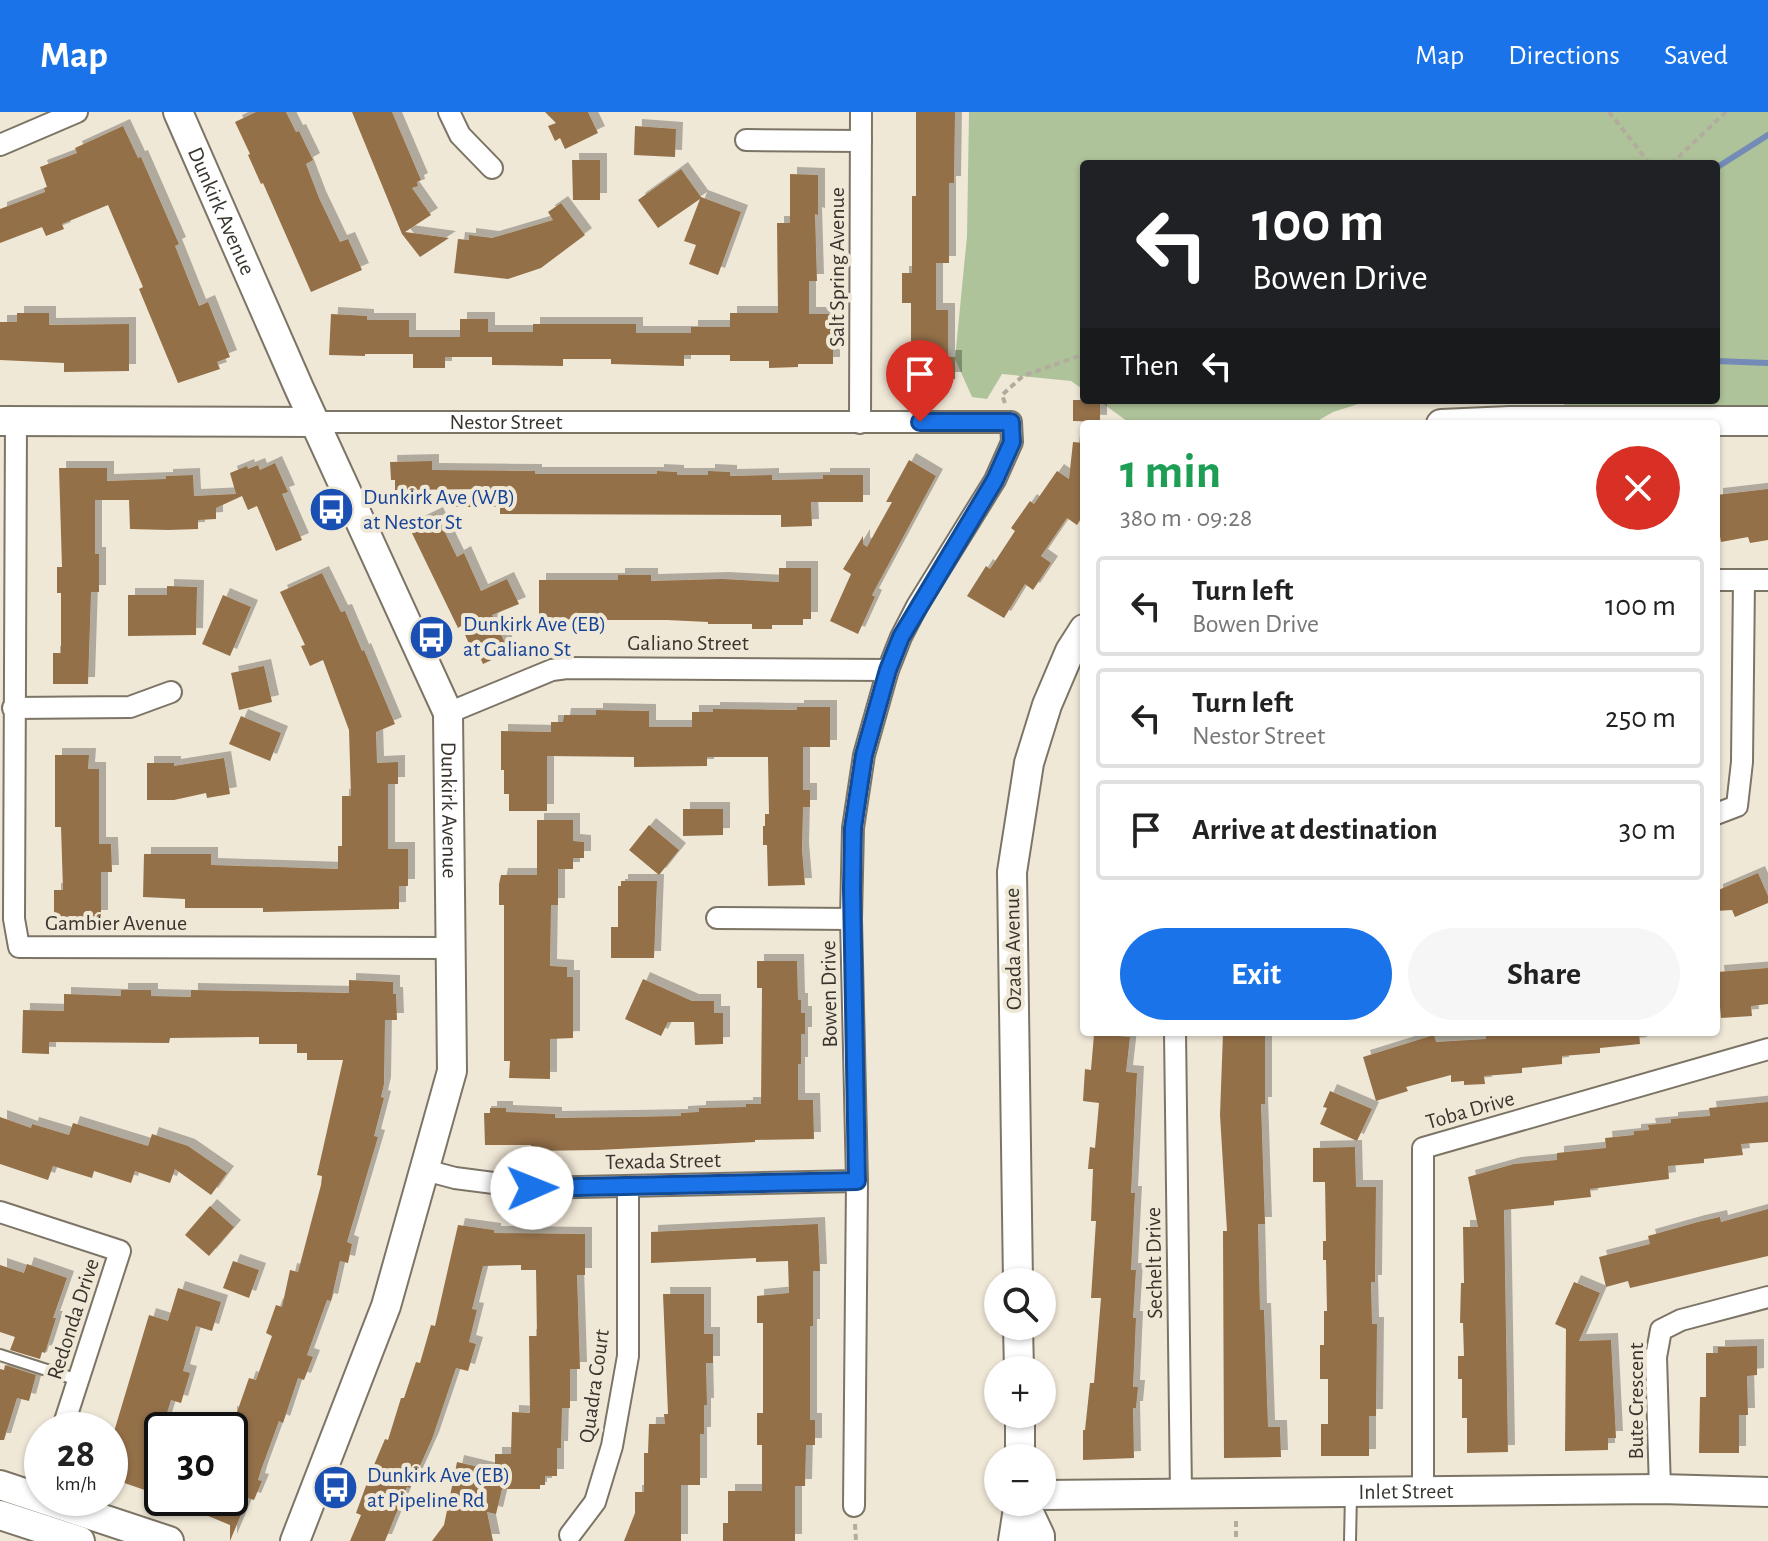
<!DOCTYPE html>
<meta charset="utf-8">
<style>
:root{--surface:#fff;--page:#f6f6f6;--text:#222;--muted:#767676;--line:#e0e0e0;--accent:#1a73e8}
body{margin:0;font-family:"Alegreya Sans",sans-serif;background:var(--page);color:var(--text);height:100vh;display:flex;flex-direction:column;font-size:30px;white-space:nowrap}
*{box-sizing:border-box;margin:0}
p{font-size:26px;color:var(--muted)}
.icon{flex:none;width:44px;height:44px;fill:none;stroke:currentColor;stroke-width:2;stroke-linecap:round;stroke-linejoin:round}
.map{position:relative;flex:1;overflow:hidden}
.panel{position:absolute;left:1080px;top:308px;width:640px;height:616px;display:flex;flex-direction:column;background:var(--surface);border-radius:8px;box-shadow:0 2px 6px #0004}
.panel>*{flex:none}
.hud{position:absolute;left:1080px;top:48px;width:640px;height:244px;border-radius:8px;box-shadow:0 2px 6px #0004;background:#202124;color:#fff;overflow:hidden}
.controls{position:absolute;left:984px;top:1156px;display:grid;gap:16px}
.controls a{display:grid;place-items:center;width:72px;height:72px;border-radius:50%;background:var(--surface);box-shadow:0 2px 6px #0004;font-size:40px}
.speed{position:absolute;left:24px;top:1300px;display:flex;gap:16px;font-size:40px;font-weight:700;text-align:center}
.speed>*{display:grid;place-content:center;width:104px;height:104px;border-radius:50%;background:var(--surface);box-shadow:0 2px 6px #0004;line-height:1}
.speed small{font-size:20px;font-weight:400}
.speed .limit{border:4px solid #111;border-radius:12px;background:#fff;color:#111}
.pin{position:absolute;display:grid;place-items:center;width:68px;height:68px;color:#fff;margin:-82px -34px;border-radius:50% 50% 50% 0;rotate:-45deg;box-shadow:0 0 8px #0007}
.pin .icon{rotate:45deg}
.me{position:absolute;width:88px;margin:-44px;rotate:89deg;stroke-linejoin:round;filter:drop-shadow(0 0 6px #0008)}
.turn{display:flex;align-items:center;gap:28px;height:168px;padding:0 40px;font-size:36px}
.turn .icon{width:104px;height:104px;stroke-width:2.5}
.turn b{display:block;font-size:56px;line-height:68px}
.then{display:flex;align-items:center;height:76px;padding:0 40px;background:#0003;gap:16px;font-size:30px}
.round{display:grid;place-items:center;flex:none;width:84px;height:84px;border-radius:42px;background:var(--page)}
.overview{display:flex;align-items:center;justify-content:space-between;height:136px;padding:0 40px}
h1{font-size:48px;font-weight:700;line-height:60px;color:#1e9e55}
.action{display:flex;gap:16px;margin-top:auto;padding:16px 40px}
.action a{flex:1;height:92px;border-radius:48px;background:var(--accent);color:#fff;font-size:32px;font-weight:700;line-height:92px;text-align:center}
.action a+a{background:var(--page);color:var(--text)}
ul{padding:0;list-style:none}
li{display:flex;align-items:center;gap:24px;height:100px;margin:0 16px 12px;padding:0 24px;border:4px solid var(--line);border-radius:8px}
li div{flex:1}
li b{display:block;font-size:30px}
li em{font-style:normal}
header{display:flex;align-items:center;gap:48px;box-sizing:border-box;height:112px;padding:0 40px;background:var(--accent);color:#fff}
header strong{font-size:38px}
nav{display:flex;gap:44px;margin-inline-start:auto;font-size:28px}
.map>svg:first-child{display:block}
.green{fill:#aec399}
.lines{fill:none;stroke-linecap:round;stroke-linejoin:round}
.stream{stroke:#748bb7;stroke-width:6}
.building{fill:#947048;filter:url(#shadow)}
.lane-casing{stroke:#7c7566;stroke-width:14}
.street-casing{stroke:#7c7566;stroke-width:24}
.secondary-casing{stroke:#7c7566;stroke-width:32}
.path{stroke:#b2ac9e;stroke-width:4;stroke-dasharray:6 4;stroke-linecap:butt}
.lane{stroke:#fff;stroke-width:10}
.street{stroke:#fff;stroke-width:20}
.secondary{stroke:#fff;stroke-width:28}
.route-casing{stroke:#114b97;stroke-width:20}
.route{stroke:#1a73e8;stroke-width:14}
.labels{text-anchor:middle;dominant-baseline:central;stroke-width:8;stroke-linejoin:round;paint-order:stroke}
.street-label{font-size:22px;fill:#38352e;stroke:#f0e8d7}
.transit-label{font-size:22px;fill:#164399;stroke:#f0e8d7;text-anchor:start}
</style>
<header>
<strong>Map</strong>
<nav><a>Map</a><a>Directions</a><a>Saved</a></nav>
</header>
<div class="map">
<svg width="1768" height="1429" viewBox="0 0 1768 1429">
<defs>
<filter id="shadow"><feDropShadow dx="7" dy="-7" stdDeviation="0" flood-color="#0004"/></filter>
</defs>
<rect width="100%" height="100%" fill="#f0e8d7"/>
<path class="green" d="M969 0H1768V294L1568 298 1561 288H1716V52H1084V278L1071 269 1002 262 987 287 972 285 955 247 967 124Z
M1098 288H1371L1333 300 1312 312H1131Z"/>
<g class="lines">
<path class="stream" d="M1716 56 1768 23
M1716 249 1768 251"/>
</g>
<path class="building" d="M256 0H286L296 20 299 19 313 48 306 52 319 86 340 130 348 127 362 158 311 180 263 71 261 72 248 43 250 42 235 10Z
M352 0H392L421 68 417 70 418 74 412 76 431 103 405 120 449 126 420 145 402 122Z
M545 0H588L598 21 565 37 560 26 555 29 548 14 556 11Z
M916 0H955L954 71H949V151H936V198H948V245H955V267H920V230H911V191H902V161H912V84H916Z
M123 14 138 46 141 45 179 132 175 134 199 194 208 190 230 245 217 250 220 257 178 271 139 177 143 175 108 93 62 112 64 117 46 124 42 115 0 131V97L45 80 44 76 47 75 40 55 77 41 75 36Z
M635 14 676 17 675 45 634 43Z
M572 48H600V88H573Z
M681 57 701 85 741 100 718 163 689 152 696 133 684 129 700 87 658 116 638 88Z
M790 62 818 63V103L815 102 817 169H809V202H833V252H798V255L769 256V249H730V243H684V254L611 252V247H563V254L492 253V245H445V256H413V242H365V244L329 243 331 202 367 204V208H409V225H460V207H488V220H533V212H636V221H691V215H730V201H778L777 111H790Z
M561 91 585 123 541 156 508 167 454 161 458 127 469 128V123L492 126 553 108 548 100Z
M17 201H49V213L129 212V259L64 260V251L0 248V210H17Z
M1073 288H1100V310L1073 309Z
M1073 330 1084 331V402L1077 413 1067 406 1041 444 1051 451 1033 478 1025 472 1004 506 967 484 986 454 990 457 1015 419 1011 416 1030 389 1034 392 1057 359 1069 367Z
M909 348 936 364 872 483 875 485 858 522 830 509 851 462 843 457 863 424V432L867 435 892 390H886Z
M432 349V358L535 359V362H657V359L677 360V363H708V359L730 360V364L772 363V368L823 367V363H863V390H811L812 414 781 415V403L500 402V395H451L488 377 395 378V368H391L390 350Z
M275 351 288 380 282 382 302 428 276 439 257 394 248 398 242 384 216 396V407L198 408V417L168 418 130 417 129 388H95V442H99V480H91L88 572H53V541H61V481H57V455H62L59 356H107V369L166 367V364L193 363 194 384 236 382 230 361 247 354 248 357 258 353 260 358Z
M1768 377V428L1750 431 1748 425 1721 430 1716 402V383Z
M436 402 457 445 464 441 481 479 507 467 519 492 492 503 509 540 483 552 475 534 471 536 461 514 458 516 409 415Z
M779 456H811V507H803V513H772V517H752V512H708V510L667 508H597V506L539 509V468H618V463H651V469L722 467 779 470Z
M322 461 341 500 345 499 362 539 364 538 395 612 376 620 377 651 398 650V672H388V737H408V774H399V797L263 800V796H185V787L143 785 144 742H211V753L338 757V734H342V684H351L349 618 323 548 310 554 301 534 305 533 280 480Z
M167 474 197 475 196 523 128 524V483H167Z
M223 483 251 495 230 544 202 532Z
M264 554 272 590 239 598 231 561Z
M797 595H830V635H803V678H810V695H803L802 738 805 773 768 774 767 733H763V714H765V702H769L768 645H707V654L634 655V645L547 644V699H509V682H504V658H501V619L551 620V610H563L564 603H596V598L649 599V615H692V600H713V597L797 598Z
M241 604 281 621 270 649 229 632Z
M55 643H89L88 657H99V732H111L112 760H101V805H54V778H63L61 715H55Z
M224 646 230 682 207 686 206 681 174 688H147V651H174V654Z
M683 697H723V723L683 724Z
M537 708H573V729L584 730V746H573V757H558V793H551L550 854 567 855V865H573V926L550 927V967L509 966 510 949H504V793H499V772L501 763H537Z
M649 713 679 738 659 763 629 738Z
M1758 761 1768 784V791L1735 805 1732 798 1716 799V779Z
M621 769H657L654 846H611V815H618V774H621Z
M757 849H797L798 888H801V901H805V922H801V952H798V988H813L814 1027 755 1028V1030L598 1038 531 1039V1033H485L484 1001H490V996H506V1000L555 1002V1006L628 1005 681 1004V1001L699 1000V996L746 995V992H761L762 876H757Z
M1768 856V892L1751 894 1752 904 1721 906 1717 860Z
M643 867 692 889H714V901H723V932L695 933 694 910H668L661 924 625 907Z
M349 868 393 870V882H396L397 908H385L384 972 381 985 384 986 374 1024 378 1025 347 1130 352 1132 348 1151 340 1149 331 1189 327 1188 307 1243 313 1245 304 1268 298 1266 283 1311 279 1309 261 1358 258 1368 262 1369 254 1388 248 1386 230 1429V1413L165 1386H230V1301L236 1303 249 1266 256 1268 272 1224 266 1221 276 1193 282 1195 290 1158 298 1160 321 1073 322 1064 317 1063 343 948H307V941H297V932H259V925L170 926 169 931 49 930V942L22 941 23 898 64 899V882L121 884V878H151V884L191 885V878L349 881Z
M1503 920H1639L1640 932 1600 936V941L1562 944V952L1522 956V961L1484 964 1485 972 1464 973V969L1451 970V963L1406 975 1408 979 1376 989 1363 945 1434 923 1436 930 1486 927 1485 921Z
M1223 921H1265V992H1261L1265 1112H1258L1260 1198H1264L1268 1315H1280L1281 1345 1224 1346 1223 1119H1227L1220 1003Z
M1094 922 1130 925 1126 960 1137 961 1131 1081H1135L1131 1158H1136L1133 1206H1136L1133 1275H1138L1136 1296H1133L1134 1346 1083 1348V1318H1085L1090 1271H1094L1101 1186H1091L1096 1109H1091L1093 1057H1088L1090 1035 1095 1036 1099 991 1083 989 1085 957 1091 958Z
M1330 979 1372 997 1357 1029 1320 1012 1327 996 1323 995Z
M1768 990V1030L1741 1032 1743 1043 1704 1047V1051L1668 1054 1669 1067 1590 1077 1591 1085 1554 1089V1093L1504 1098 1508 1340 1467 1341V1306H1462V1267H1458V1244H1464L1463 1211H1460L1461 1171H1464L1463 1115H1478L1468 1065 1514 1052 1557 1048V1041L1606 1036 1605 1026 1634 1023V1019L1649 1018 1648 1013 1671 1011V1007L1710 1004 1709 996Z
M0 1005 31 1016 32 1012 69 1023 73 1011 148 1034 152 1022 188 1034 227 1061 211 1083 175 1057 170 1071 135 1059 131 1071 94 1059 92 1066 53 1054 48 1068 0 1052Z
M1355 1035 1356 1075H1376L1375 1170H1371L1372 1212H1377L1376 1304H1369V1344H1321V1312H1328V1267H1320V1233H1324V1199H1327L1326 1148H1323V1129H1326L1325 1070H1313V1036Z
M210 1094 234 1115 209 1144 185 1123Z
M1768 1097V1144L1630 1176 1628 1169 1606 1175 1599 1145 1650 1132 1648 1124 1698 1110 1720 1105 1721 1110Z
M818 1112 820 1159H813V1214H810V1308H815V1333H806L805 1374H795V1429H723V1411H728V1379H762V1333H757V1301H763V1211H757V1184L789 1181 788 1149 756 1150V1146L651 1151V1120Z
M458 1113 494 1118V1121L585 1122V1163H577L580 1257H570V1296H562L561 1336H557V1364H545V1373H540V1377H502L496 1402 487 1400 493 1429H432L444 1413 457 1350 495 1359V1342H511L512 1300 530 1301 529 1224H537L536 1158H521V1153L483 1154 472 1197 477 1198 469 1230 476 1232 468 1259 456 1256 432 1327 410 1376 407 1375 385 1429H350L361 1403 356 1401 371 1360 385 1327 388 1328 401 1286H404L416 1250 420 1251 431 1213 435 1214Z
M233 1149 259 1158 249 1186 223 1176Z
M27 1152 67 1166 53 1206H56L45 1241 42 1240 40 1247 10 1238 15 1225 0 1220V1153L24 1161Z
M1574 1170 1600 1181 1579 1229 1611 1228 1616 1326H1608V1338L1565 1339 1566 1217 1555 1212Z
M178 1176 221 1190 212 1219 196 1214 183 1259 190 1261 181 1291 171 1288 153 1346 162 1349V1384L110 1366V1333L149 1203 168 1209Z
M663 1182H704V1222H713V1251H706L707 1293H704V1322H700V1373H681V1429H624L635 1401V1380H644V1341H648L649 1312H665L664 1302H668Z
M1757 1234V1263L1747 1264 1748 1303H1739V1341H1699L1700 1285H1706V1241H1718V1235Z
M5 1253 36 1263 29 1289 17 1286 4 1328H0V1257L4 1258Z"/>
<g class="lines">
<defs>
<path id="lane" d="M0 1243 78 1268
M1350 1429 1351 1382"/>
<g id="street">
<path d="M449 0 460 23 492 56"/>
<path d="M746 28 861 29"/>
<path d="M0 33 77 0"/>
<path d="M16 310 14 807 19 835 451 836"/>
<path id="s1" d="M314 310H1011L1012 330 995 368 917 494 901 525 888 558 864 643 853 716 851 807 857 1069 854 1394"/>
<path d="M860 311 861 0"/>
<path d="M1716 468H1768"/>
<path d="M13 596 130 595 171 580"/>
<path d="M448 601 552 558 567 556 888 558"/>
<path d="M1716 702 1737 694 1742 650 1744 468"/>
<path d="M717 806 851 807"/>
<path d="M1175 920 1181 1381"/>
<path d="M425 1058 455 1066 532 1076 857 1069"/>
<path d="M0 1100 120 1139 62 1318"/>
<path d="M1660 1377 1656 1245 1661 1218 1681 1208 1768 1185"/>
<path d="M1423 1379V1036L1768 937"/>
<path d="M570 1423 595 1390 612 1334 628 1244V1074"/>
</g>
<g id="secondary">
<path id="s2" d="M178 0 299 276 448 601 452 959 386 1194 295 1429"/>
<path d="M0 309 314 310"/>
<path d="M1441 312 1510 309H1768"/>
<path d="M1018 1170 1012 760 1029 651 1047 593 1070 539 1084 517"/>
<path d="M1018 1214 1019 1258"/>
<path d="M1020 1302V1346"/>
<path d="M0 1373 169 1429"/>
<path id="s3" d="M1042 1383 1660 1377 1768 1380"/>
<path d="M1024 1390 1040 1424V1429"/>
<path d="M0 1403 80 1429"/>
<path d="M1013 1429 1019 1390"/>
</g>
</defs>
<use href="#lane" class="lane-casing"/>
<use href="#street" class="street-casing"/>
<use href="#secondary" class="secondary-casing"/>
<path class="path" d="M1609 0 1650 52
M1671 52 1726 0
M1005 291 1002 283 1023 264 1084 242
M1236 1409V1429
M855 1412 856 1429"/>
<use href="#lane" class="lane"/>
<use href="#street" class="street"/>
<use href="#secondary" class="secondary"/>
</g>
<g class="lines">
<defs>
<path id="route" d="M532 1076 857 1069 852 777 853 716 864 643 888 558 901 525 995 368 1012 330 1011 310H920"/>
</defs>
<use href="#route" class="route-casing"/>
<use href="#route" class="route"/>
</g>
<defs>
<symbol id="bus-disc" viewBox="-11 -11 22 22"><circle r="9.5" fill="#1a4fb4" stroke="#f0e8d7"/><path d="M-5-6H5V4H4V6H2V4H-2V6H-4V4H-5ZM-3.5-4V0h7V-4ZM-3.5 1.2v1.5H-2V1.2ZM2 1.2v1.5H3.5V1.2Z" fill="#fff"/></symbol>
</defs>
<g fill-rule="evenodd">
<use href="#bus-disc" x="306" y="372" width="51" height="51"/>
<use href="#bus-disc" x="406" y="500" width="51" height="51"/>
<use href="#bus-disc" x="310" y="1350" width="51" height="51"/>
</g>
<g class="labels">
<g class="street-label">
<text stroke="none"><textPath href="#s2" startOffset="108">Dunkirk Avenue</textPath></text>
<text transform="translate(837 155) rotate(-90)">Salt Spring Avenue</text>
<text stroke="none"><textPath href="#s1" startOffset="192">Nestor Street</textPath></text>
<text x="688" y="531">Galiano Street</text>
<text stroke="none"><textPath href="#s2" startOffset="756">Dunkirk Avenue</textPath></text>
<text x="116" y="811">Gambier Avenue</text>
<text transform="translate(1013 837) rotate(-91)">Ozada Avenue</text>
<text transform="translate(829 882) rotate(-91)">Bowen Drive</text>
<text transform="translate(1470 998) rotate(-16)">Toba Drive</text>
<text transform="translate(663 1049) rotate(-1)">Texada Street</text>
<text transform="translate(1154 1151) rotate(-91)">Sechelt Drive</text>
<text transform="translate(73 1207) rotate(-72)">Redonda Drive</text>
<text transform="translate(594 1274) rotate(-82)">Quadra Court</text>
<text transform="translate(1636 1289) rotate(-90)">Bute Crescent</text>
<text stroke="none"><textPath href="#s3" startOffset="364">Inlet Street</textPath></text>
</g>
<g class="transit-label">
<text x="363" y="385">Dunkirk Ave (WB)<tspan x="363" dy="25">at Nestor St</tspan></text>
<text x="463" y="512">Dunkirk Ave (EB)<tspan x="463" dy="25">at Galiano St</tspan></text>
<text x="367" y="1363">Dunkirk Ave (EB)<tspan x="367" dy="25">at Pipeline Rd</tspan></text>
</g>
</g>
</svg>
<div class="controls">
<a><svg class="icon" aria-label="search" viewBox="0 0 24 24"><circle cx="10" cy="10" r="6"/><path d="M15 15l6 6"/></svg></a>
<a>+</a>
<a>−</a>
</div>
<div class="speed"><div>28<small>km/h</small></div><div class="limit">30</div></div>
<div class="pin" style="left:920px;top:310px;background:#d93025"><svg class="icon" aria-label="arrive" viewBox="0 0 24 24"><path d="M6 21V4h12l-3 4 3 4H6"/></svg></div>
<svg class="me" style="left:532px;top:1076px" viewBox="-20 -20 40 40"><circle r="19" fill="#fff"/><path d="M0-13L10 11 0 6-10 11z" fill="#1a73e8"/></svg>
<div class="hud">
<div class="turn"><svg class="icon" aria-label="left" viewBox="0 0 24 24"><path d="M17 20v-9H6M10 6l-5 5 5 5"/></svg><div><b>100 m</b>Bowen Drive</div></div>
<div class="then">Then<svg class="icon" aria-label="left" viewBox="0 0 24 24"><path d="M17 20v-9H6M10 6l-5 5 5 5"/></svg></div>
</div>
<section class="panel">
<div class="overview"><div><h1>1 min</h1><p>380 m · 09:28</p></div><a class="round" style="background:#d93025;color:#fff"><svg class="icon" aria-label="close" viewBox="0 0 24 24"><path d="M6 6l12 12M18 6L6 18"/></svg></a></div>
<ul>
<li><svg class="icon" aria-label="left" viewBox="0 0 24 24"><path d="M17 20v-9H6M10 6l-5 5 5 5"/></svg><div><b>Turn left</b><p>Bowen Drive</p></div><em>100 m</em></li>
<li><svg class="icon" aria-label="left" viewBox="0 0 24 24"><path d="M17 20v-9H6M10 6l-5 5 5 5"/></svg><div><b>Turn left</b><p>Nestor Street</p></div><em>250 m</em></li>
<li><svg class="icon" aria-label="arrive" viewBox="0 0 24 24"><path d="M6 21V4h12l-3 4 3 4H6"/></svg><div><b>Arrive at destination</b></div><em>30 m</em></li>
</ul>
<div class="action"><a>Exit</a><a>Share</a></div>
</section>
</div>
